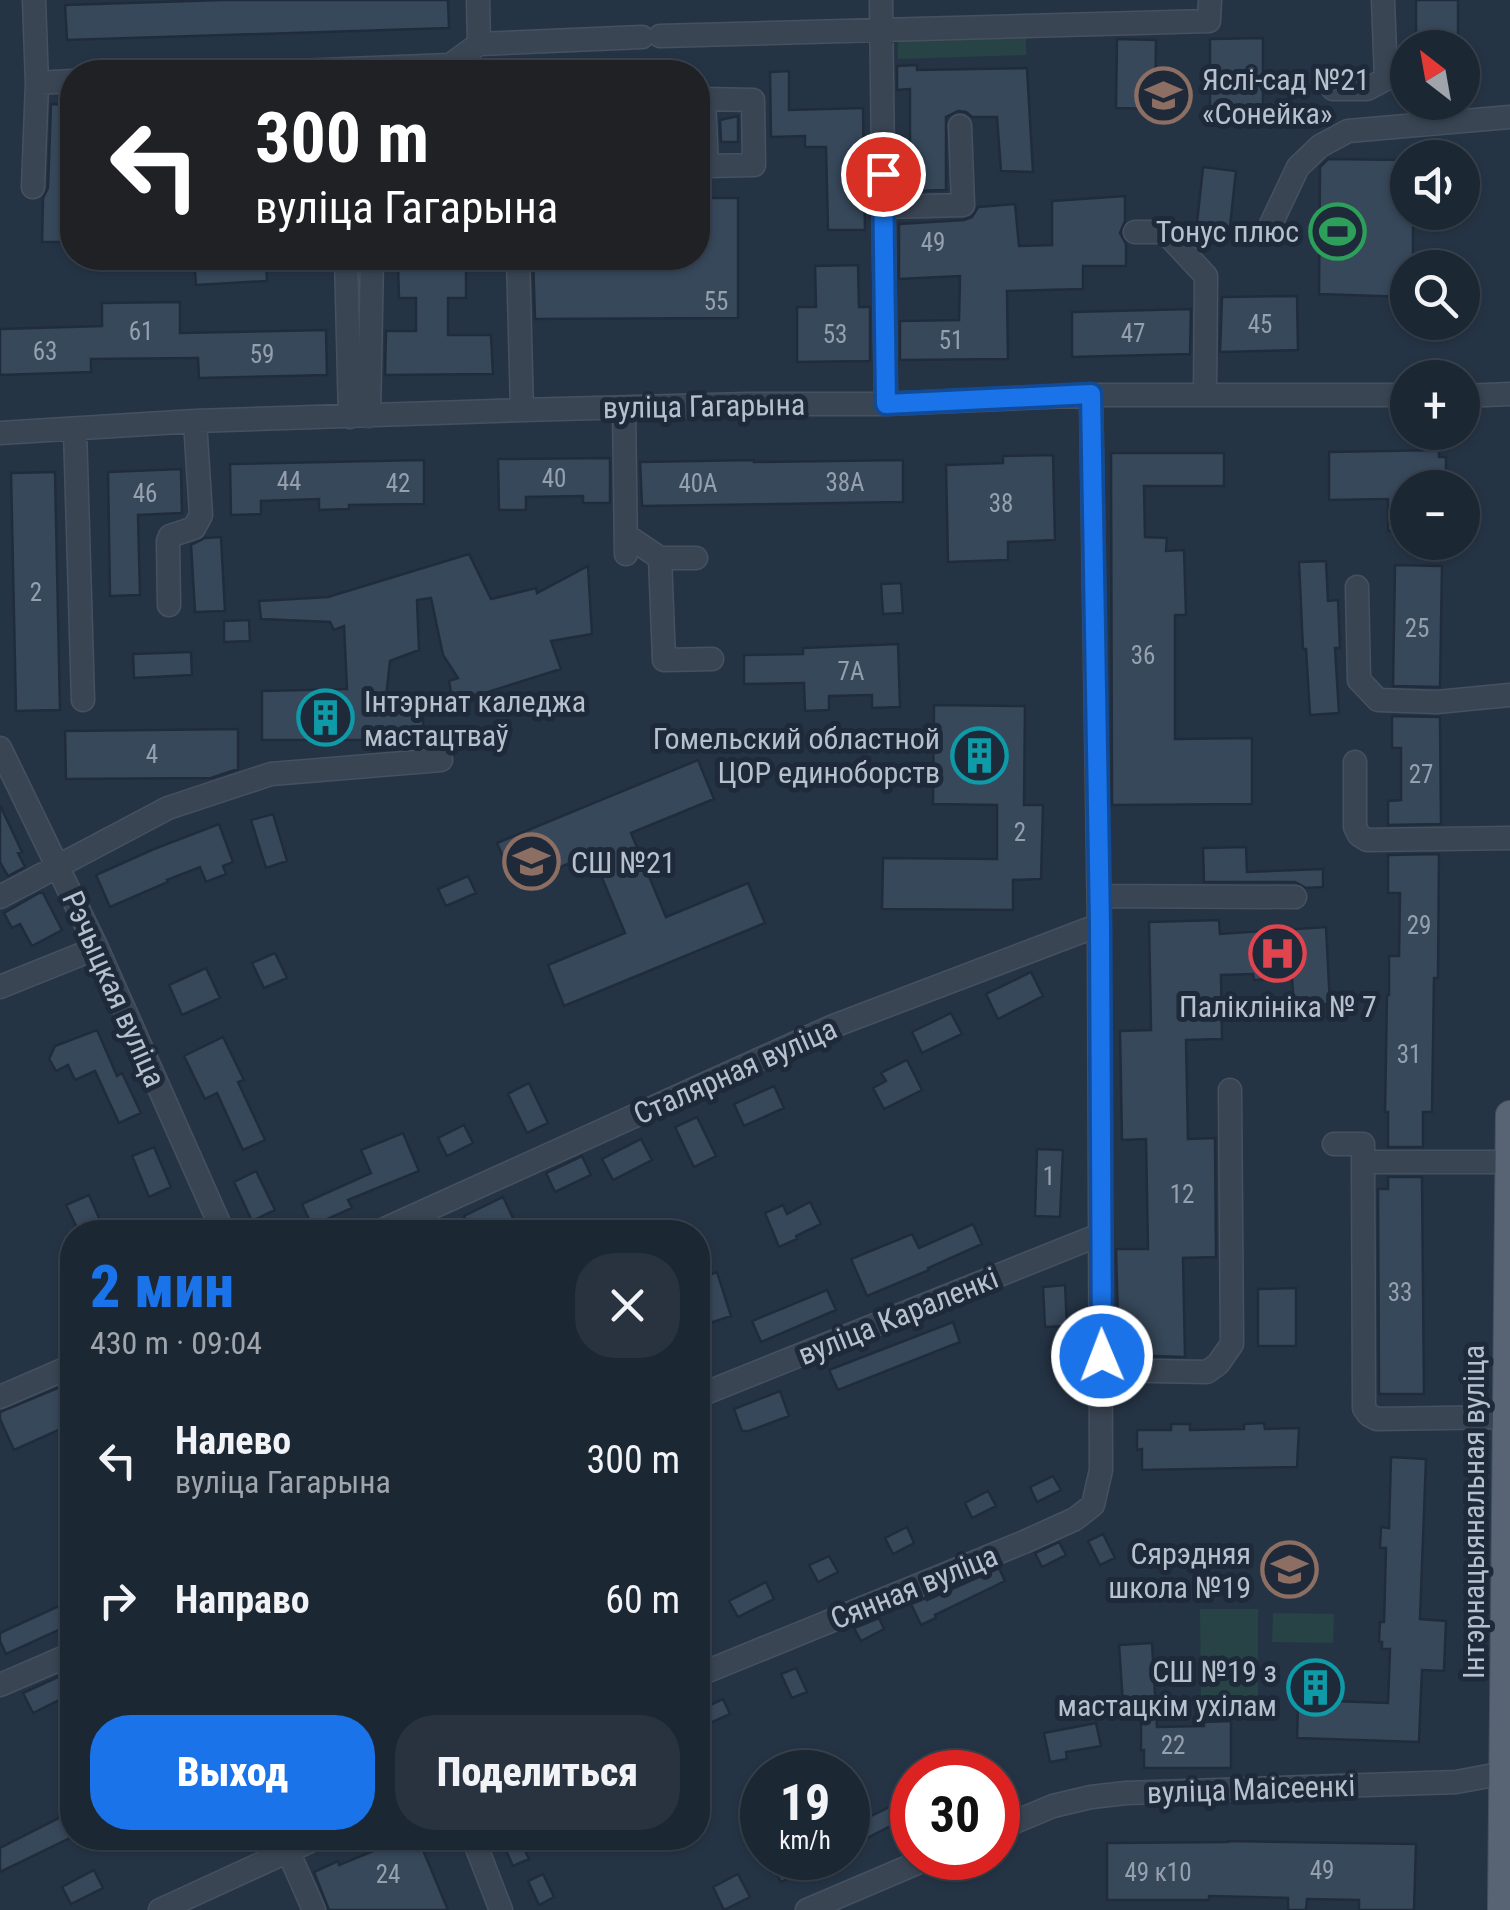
<!DOCTYPE html>
<html lang="ru">
<meta charset="utf-8">
<style>
:root{--surface:#1c2734;--page:#293340;--text:#f1f3f6;--muted:#a0a5ac;--line:#3a444f;--accent:#1a73e8}
body{margin:0;font-family:"Roboto Condensed",sans-serif;background:var(--page);color:var(--text);height:100vh;display:flex;flex-direction:column;font-size:38px;white-space:nowrap}
*{box-sizing:border-box;margin:0}
p{font-size:32px;color:var(--muted)}
.icon{flex:none;width:55px;height:55px;fill:none;stroke:currentColor;stroke-width:2;stroke-linecap:round;stroke-linejoin:round}
.map{position:relative;flex:1;overflow:hidden}
.sheet{position:absolute;left:60px;top:1220px;width:650px;height:630px;display:flex;flex-direction:column;background:var(--surface);border-radius:40px;box-shadow:0 2px 8px #0004,0 0 0 2px var(--line)}
.sheet>*{flex:none}
.banner{position:absolute;left:60px;top:60px;width:650px;height:210px;border-radius:40px;box-shadow:0 2px 8px #0004,0 0 0 2px var(--line);background:#202124;color:#fff;overflow:hidden}
.needle{width:65px;rotate:329deg}
.buttons{position:absolute;left:1390px;top:30px;display:grid;gap:20px}
.buttons a{display:grid;place-items:center;width:90px;height:90px;border-radius:50%;background:var(--surface);box-shadow:0 2px 8px #0004,0 0 0 2px var(--line);font-size:50px}
.speed{position:absolute;left:740px;top:1750px;display:flex;gap:20px;font-size:50px;font-weight:700;text-align:center}
.speed>*{display:grid;place-content:center;width:130px;height:130px;border-radius:50%;background:var(--surface);box-shadow:0 2px 8px #0004,0 0 0 2px var(--line);line-height:1}
.speed small{font-size:25px;font-weight:400}
.speed .limit{border:15px solid #d22;background:#fff;color:#111}
.pin{position:absolute;display:grid;place-items:center;width:85px;height:85px;color:#fff;margin:-42px;border:5px solid #fff;border-radius:50%;box-shadow:0 2px 10px #0007}
.me{position:absolute;width:110px;margin:-55px;rotate:359deg;stroke-linejoin:round;filter:drop-shadow(0 0 8px #0008)}
.turn{display:flex;align-items:center;gap:35px;height:210px;padding:0 30px;font-size:45px}
.turn .icon{width:130px;height:130px;stroke-width:2.5}
.turn b{display:block;font-size:70px;line-height:85px}
.round{display:grid;place-items:center;flex:none;width:105px;height:105px;border-radius:40px;background:var(--page)}
.headline{display:flex;align-items:center;justify-content:space-between;height:170px;padding:0 30px}
h1{font-size:60px;font-weight:800;line-height:75px;color:var(--accent)}
.primary-button{display:flex;gap:20px;margin-top:auto;padding:20px 30px}
.primary-button a{flex:1;height:115px;border-radius:40px;background:var(--accent);color:#fff;font-size:40px;font-weight:800;line-height:115px;text-align:center}
.primary-button a+a{background:var(--page);color:var(--text)}
ul{padding:0;list-style:none}
li{display:flex;align-items:center;gap:30px;height:140px;padding:0 30px}
li div{flex:1}
li b{display:block;font-size:38px}
li em{font-style:normal}
.map>svg:first-child{display:block}
.green{fill:#274346}
.building{fill:#37485b;stroke:#202c3b;stroke-width:2.5}
.lines{fill:none;stroke-linecap:round;stroke-linejoin:round}
.minor-casing{stroke:#465160;stroke-width:25}
.major-casing{stroke:#465160;stroke-width:30}
.minor{stroke:#3a4554;stroke-width:22}
.major{stroke:#586474;stroke-width:28}
.route-casing{stroke:#114b97;stroke-width:25}
.route{stroke:#1a73e8;stroke-width:18}
.labels{text-anchor:middle;dominant-baseline:central;stroke-width:10;stroke-linejoin:round;paint-order:stroke}
.number-label{font-size:25px;fill:#95a0af}
.poi-label{font-size:30px;fill:#b7c0cd;stroke:#1e2a39;text-anchor:end}
.street-label{font-size:30px;fill:#b7c0cd;stroke:#1e2a39}
</style>
<div class="map">
<svg width="1510" height="1910" viewBox="0 0 1510 1910">
<rect width="100%" height="100%" fill="#253445"/>
<path class="green" d="M1026 32V55L898 59V36Z
M1200 1609H1258V1696H1201Z
M1273 1613 1334 1614 1333 1643 1272 1642Z"/>
<path class="building" d="M223 0H448L449 28 67 40 65 5Z
M1416 0H1458V48H1416Z
M1263 38V124H1210V39Z
M1117 39 1156 40 1155 109 1116 108Z
M917 65V70L1027 68 1033 172 1001 171 997 117H972L966 112 958 111 946 117V190L910 191V89L897 90V66Z
M789 71V110L863 108 865 230H828L826 147H805V136L771 137 770 72Z
M51 104 72 105V242H42L43 198 48 188Z
M738 116V142H721L720 120Z
M1328 159 1408 160V212H1413V268H1408V297L1319 294 1320 167Z
M1203 167 1236 171 1229 236 1196 232Z
M1125 196V221L1120 233 1126 244V266H1083V289L1007 291 1008 359 900 360V321L959 320 960 276 899 279V224L964 220 972 217 978 207 1015 204 1019 246 1052 245V201Z
M698 198H738V318L535 319 533 258H587V263H689V258H698Z
M194 258H266L267 281 196 285Z
M466 265V298H448V335H491L493 374 385 375 386 331H416V298H399L398 266Z
M858 265 859 307H870V361L797 362V307H816L815 266Z
M1297 296 1298 350 1220 352 1222 297Z
M180 302V333L326 330 327 375 199 378 198 358 91 359V372L0 375V329L102 326V303Z
M1191 309 1190 354 1072 357V312Z
M1439 450V457H1446V473L1436 474V488H1408V531H1388V499L1329 500V452Z
M1111 453H1224V486H1144L1145 537 1167 538 1166 551 1184 550 1186 615H1175V739L1252 738V804L1112 805Z
M1053 455 1055 540 1008 542V560L948 562 946 465 1003 463V456Z
M610 458V503H583V496L526 497V510H499L498 459Z
M424 460V504L349 505V509L319 510V499L261 501V514L231 515 230 464Z
M754 460V462L903 460V502L642 506 640 462Z
M181 469 182 513 138 515 140 595 110 596 108 472Z
M55 472 60 710 16 711 11 473Z
M221 537 225 611 195 612 191 545 205 538Z
M469 554 491 599 536 588 537 593 588 566 592 634 551 641 561 669 453 703 449 681 458 678 443 655 431 598 417 600 419 650 390 661 386 698 422 696 424 746 372 751V740H262V691L347 689 344 626 334 630 330 622 261 619 259 601 328 597Z
M1326 561 1328 601 1338 600 1340 648H1335L1339 713 1310 715 1306 649H1303L1299 562Z
M1395 565 1442 566 1440 687 1393 686Z
M901 583 903 613 883 614 881 584Z
M249 620 250 641 224 642V621Z
M898 644 900 707 872 708V695L829 696V710L805 711 804 683 744 684V655L803 654V648Z
M191 652 192 675 134 678 133 654Z
M934 705 1025 706 1024 805H1043L1041 879 1013 880V910L882 909 883 858 997 859V805L933 804Z
M1392 716 1440 717 1441 824 1388 825V801L1401 800V748H1392Z
M238 729V769L211 778 66 779 65 731Z
M698 760 714 799 631 833 666 917 748 883 765 923 564 1006 548 965 625 933 592 854 515 886 497 843Z
M0 805 22 852 18 853 25 867 8 876 0 862Z
M273 814 287 861 266 868 251 820Z
M219 824 233 862 223 866 226 874 206 882 200 867 167 880 168 882 110 907 96 875 154 849Z
M1246 847 1247 872 1323 869V887L1306 888 1295 882H1204L1203 848Z
M1439 854 1438 978H1434L1432 1112H1423V1147H1388V1112H1385L1387 995H1389V956H1399L1400 893H1388V855Z
M468 876 476 893 446 906 438 889Z
M39 893H43L62 930 32 946 20 924 12 928 4 913Z
M1219 920 1220 934 1326 927 1330 1004 1294 1006 1292 978 1254 980 1253 974 1221 975 1222 1039 1186 1040 1188 1139 1215 1138 1216 1257 1183 1258 1185 1357 1119 1355 1116 1249H1148L1146 1139 1122 1140 1120 1031 1151 1030 1149 922Z
M275 953 287 978 264 988 252 963Z
M206 968 220 998 182 1015 169 985Z
M1031 972 1043 996 998 1019 986 994Z
M951 1013 962 1034 922 1053 912 1032Z
M97 1030 117 1076 122 1073 141 1113 119 1123 95 1071 75 1080 68 1065 56 1071 49 1059 55 1046Z
M223 1037 244 1080 238 1082 265 1140 243 1150 217 1093 205 1099 184 1056Z
M907 1060 922 1090 884 1109 873 1088 886 1081 881 1073Z
M529 1083 548 1123 527 1133 508 1094Z
M774 1086 784 1108 744 1126 734 1104Z
M697 1117 716 1156 694 1167 675 1127Z
M464 1125 473 1143 447 1156 438 1138Z
M403 1133 419 1171 348 1200 352 1208 312 1226 302 1204 371 1173 361 1150Z
M641 1139 652 1160 613 1180 602 1159Z
M154 1147 171 1187 149 1197 132 1156Z
M1037 1149 1063 1150 1060 1217 1035 1216Z
M582 1156 591 1175 555 1192 546 1173Z
M256 1171 275 1210 252 1221 234 1182Z
M1388 1177H1422L1424 1394H1379L1378 1189H1388Z
M89 1195 100 1220 78 1230 66 1205Z
M503 1197 513 1218 484 1232H471L464 1216Z
M810 1202 821 1224 796 1236 797 1239 779 1247 765 1213 783 1205 787 1214Z
M973 1224 982 1244 928 1268 929 1270 867 1296 851 1259 912 1234 919 1248Z
M717 1272 731 1316 698 1327V1279Z
M1065 1285 1067 1326 1045 1327 1043 1287Z
M1296 1288V1346H1258V1289Z
M827 1290 836 1310 761 1342 752 1321Z
M953 1322 960 1342 838 1390 829 1370Z
M72 1382V1424L14 1450 0 1419V1412Z
M780 1391 789 1416 749 1431H742L734 1409Z
M1264 1423 1265 1429 1299 1428 1297 1467 1142 1470V1449L1137 1450V1430H1171V1424H1190V1430L1244 1429V1424Z
M1391 1457 1426 1459 1420 1619 1446 1621 1444 1671 1422 1670 1419 1742 1297 1738 1299 1674 1333 1675 1332 1701 1388 1703 1390 1649H1382V1642H1379L1380 1622H1384L1386 1548H1380L1381 1527 1389 1528Z
M1053 1476 1061 1490 1037 1502 1030 1487Z
M988 1491 996 1506 972 1518 965 1503Z
M907 1527 914 1543 893 1554 885 1538Z
M1103 1534 1115 1558 1100 1565 1088 1541Z
M1059 1542 1066 1555 1042 1567 1035 1553Z
M829 1556 838 1572 818 1582 809 1565Z
M999 1568 1005 1581 935 1615 936 1618 921 1625 911 1604 926 1598 927 1600Z
M766 1582 774 1599 738 1617 729 1601Z
M72 1600V1624L6 1654 0 1641V1633Z
M879 1618 884 1629 861 1641 854 1628Z
M1152 1643 1157 1727 1204 1726V1722L1231 1721V1768H1144V1750L1141 1751V1703L1123 1704 1119 1645Z
M796 1668 807 1692 792 1698 781 1674Z
M60 1676 69 1695 33 1713 23 1693Z
M723 1699 730 1714 706 1725 699 1710Z
M1096 1723 1101 1746 1066 1752 1067 1759 1050 1762 1044 1733Z
M906 1799 912 1815 867 1838 859 1822Z
M65 1815 72 1828V1837L0 1872V1848Z
M405 1838H418L448 1910H329L314 1872 338 1861 339 1865Z
M512 1838H519L529 1859 513 1866 502 1842Z
M1228 1841 1416 1844 1414 1910H1359V1900L1307 1899 1306 1910H1288V1898L1209 1896V1900H1107V1843L1228 1842Z
M791 1858H798L804 1870 781 1882 773 1867Z
M94 1870 103 1888 71 1904 62 1887Z
M543 1874 554 1897 539 1905 528 1881Z
M738 1874 750 1897 724 1910 713 1887Z"/>
<g class="lines">
<defs>
<path id="minor" d="M478 0 479 44 642 37
M881 0 886 404
M660 36 1209 21 1210 0
M272 72 450 65 479 44
M37 83 72 81
M1333 89H1367L1386 79 1383 0
M698 99H704L707 166H698
M704 99 753 100 754 165 707 166
M33 187 37 83 34 0
M884 207 963 205 960 126
M1271 224 1298 167 1320 146 1348 131 1510 117
M1135 232H1165L1206 276 1205 394
M346 258 350 417
M518 258 522 410
M1462 396 1510 394
M624 408 626 554
M369 416 372 258
M75 429 83 700
M0 433 195 421 522 410 749 404H886L1091 395H1408
M626 535 660 558H696
M660 558 664 660 712 659
M1357 587 1359 680 1378 700 1437 702 1510 695
M169 605 168 541 170 536 194 528 201 515 195 421
M0 748 97 948 223 1232
M1355 762V827L1359 835 1367 840 1510 838
M1099 896 1295 897
M0 897 168 808 271 774 441 760
M0 987 97 948
M1334 1144H1363V1162H1510
M1363 1162 1364 1408 1369 1415 1377 1419 1507 1417
M378 1232 831 1027 1099 925
M1101 1370 1207 1372 1218 1364 1232 1344 1230 1090
M698 1396 1099 1235
M0 1397 72 1366
M698 1675 1024 1542 1075 1519 1093 1505 1101 1470 1099 925 1091 395
M0 1685 72 1654
M998 1829 1053 1806 1091 1797 1126 1793 1456 1782 1510 1772
M473 1838 501 1910
M288 1851 314 1910
M160 1910 317 1838
M807 1910 929 1858"/>
<path id="major" d="M1502 1910 1510 1115"/>
</defs>
<use href="#minor" class="minor-casing"/>
<use href="#major" class="major-casing"/>
<use href="#minor" class="minor"/>
<use href="#major" class="major"/>
</g>
<g class="lines">
<defs>
<path id="route" d="M883 174 886 404 1091 394 1100 925 1102 1356"/>
</defs>
<use href="#route" class="route-casing"/>
<use href="#route" class="route"/>
</g>
<defs>
<symbol id="school-ring" viewBox="-11 -11 22 22"><circle r="9.5" fill="#1e2a39" stroke="#8d6e63" stroke-width="1.5"/><path d="M0-5L7-2L0 1L-7-2ZM-4 1L0 2.5L4 1V4Q0 6-4 4Z" fill="#8d6e63"/></symbol>
<symbol id="stadium-ring" viewBox="-11 -11 22 22"><circle r="9.5" fill="#1e2a39" stroke="#2e9e5b" stroke-width="1.5"/><path d="M0-5a6.5 5 0 1 0 0 10a6.5 5 0 1 0 0-10ZM-3.5-1.8h7v3.6h-7Z" fill="#2e9e5b"/></symbol>
<symbol id="building-ring" viewBox="-11 -11 22 22"><circle r="9.5" fill="#1e2a39" stroke="#0f9aa8" stroke-width="1.5"/><path d="M-4-6H4V6H1V3H-1V6H-4ZM-2.5-4.3h1.7v1.8h-1.7ZM.8-4.3h1.7v1.8H.8ZM-2.5-1h1.7V.8h-1.7ZM.8-1h1.7V.8H.8Z" fill="#0f9aa8"/></symbol>
<symbol id="hospital-ring" viewBox="-11 -11 22 22"><circle r="9.5" fill="#1e2a39" stroke="#e0444e" stroke-width="1.5"/><path d="M-5-5h3v3.5h4V-5h3V5h-3V1.5h-4V5h-3Z" fill="#e0444e"/></symbol>
</defs>
<g fill-rule="evenodd">
<use href="#school-ring" x="1132" y="64" width="63" height="63"/>
<use href="#stadium-ring" x="1306" y="200" width="63" height="63"/>
<use href="#building-ring" x="294" y="686" width="63" height="63"/>
<use href="#building-ring" x="948" y="724" width="63" height="63"/>
<use href="#school-ring" x="500" y="830" width="63" height="63"/>
<use href="#hospital-ring" x="1246" y="922" width="63" height="63"/>
<use href="#school-ring" x="1258" y="1538" width="63" height="63"/>
<use href="#building-ring" x="1284" y="1656" width="63" height="63"/>
</g>
<g class="labels">
<g class="number-label">
<text x="933" y="242">49</text>
<text x="716" y="301">55</text>
<text x="1260" y="324">45</text>
<text x="141" y="331">61</text>
<text x="1133" y="333">47</text>
<text x="835" y="334">53</text>
<text x="951" y="340">51</text>
<text x="45" y="351">63</text>
<text x="262" y="354">59</text>
<text x="554" y="478">40</text>
<text x="289" y="481">44</text>
<text x="845" y="482">38А</text>
<text x="398" y="483">42</text>
<text x="698" y="483">40А</text>
<text x="145" y="493">46</text>
<text x="1001" y="503">38</text>
<text x="36" y="592">2</text>
<text x="1417" y="628">25</text>
<text x="1143" y="655">36</text>
<text x="851" y="671">7А</text>
<text x="152" y="754">4</text>
<text x="1421" y="774">27</text>
<text x="1020" y="832">2</text>
<text x="1419" y="925">29</text>
<text x="1409" y="1054">31</text>
<text x="1049" y="1176">1</text>
<text x="1182" y="1194">12</text>
<text x="1400" y="1292">33</text>
<text x="1173" y="1745">22</text>
<text x="1322" y="1870">49</text>
<text x="1158" y="1872">49 к10</text>
<text x="388" y="1874">24</text>
</g>
<g class="poi-label">
<text x="1202" y="79" text-anchor="start">Яслі-сад №21<tspan x="1202" dy="34">«Сонейка»</tspan></text>
<text x="1299" y="231">Тонус плюс</text>
<text x="364" y="701" text-anchor="start">Інтэрнат каледжа<tspan x="364" dy="34">мастацтваў</tspan></text>
<text x="940" y="738">Гомельский областной<tspan x="940" dy="34">ЦОР единоборств</tspan></text>
<text x="571" y="862" text-anchor="start">СШ №21</text>
<text x="1278" y="1006" text-anchor="middle">Паліклініка № 7</text>
<text x="1251" y="1553">Сярэдняя<tspan x="1251" dy="34">школа №19</tspan></text>
<text x="1277" y="1671">СШ №19 з<tspan x="1277" dy="34">мастацкім ухілам</tspan></text>
</g>
<g class="street-label">
<text transform="translate(704 406) rotate(-1)">вуліца Гагарына</text>
<text transform="translate(114 989) rotate(66)">Рэчыцкая вуліца</text>
<text transform="translate(735 1071) rotate(-24)">Сталярная вуліца</text>
<text transform="translate(898 1316) rotate(-22)">вуліца Караленкі</text>
<text transform="translate(1473 1512) rotate(-90)">Інтэрнацыянальная вуліца</text>
<text transform="translate(914 1587) rotate(-22)">Сянная вуліца</text>
<text transform="translate(1251 1789) rotate(-2)">вуліца Маісеенкі</text>
</g>
</g>
</svg>
<div class="buttons">
<a><svg class="needle" viewBox="-14 -14 28 28"><path d="M0-13l5 13h-10z" fill="#e53935"/><path d="M0 13l5-13h-10z" fill="#a0a5ac"/></svg></a>
<a><svg class="icon" aria-label="sound" viewBox="0 0 24 24"><path d="M4 9h4l5-4v14l-5-4H4zM17 9q2 3 0 6"/></svg></a>
<a><svg class="icon" aria-label="search" viewBox="0 0 24 24"><circle cx="10" cy="10" r="6"/><path d="M15 15l6 6"/></svg></a>
<a>+</a>
<a>−</a>
</div>
<div class="speed"><div>19<small>km/h</small></div><div class="limit">30</div></div>
<div class="pin" style="left:883px;top:174px;background:#d93025"><svg class="icon" aria-label="arrive" viewBox="0 0 24 24"><path d="M6 21V4h12l-3 4 3 4H6"/></svg></div>
<svg class="me" style="left:1102px;top:1356px" viewBox="-20 -20 40 40"><circle r="17" fill="#1a73e8" stroke="#fff" stroke-width="3"/><path d="M0-11L8 9 0 5-8 9z" fill="#fff"/></svg>
<div class="banner">
<div class="turn"><svg class="icon" aria-label="left" viewBox="0 0 24 24"><path d="M17 20v-9H6M10 6l-5 5 5 5"/></svg><div><b>300 m</b>вуліца Гагарына</div></div>
</div>
<section class="sheet">
<div class="headline"><div><h1>2 мин</h1><p>430 m · 09:04</p></div><a class="round"><svg class="icon" aria-label="close" viewBox="0 0 24 24"><path d="M6 6l12 12M18 6L6 18"/></svg></a></div>
<ul>
<li><svg class="icon" aria-label="left" viewBox="0 0 24 24"><path d="M17 20v-9H6M10 6l-5 5 5 5"/></svg><div><b>Налево</b><p>вуліца Гагарына</p></div><em>300 m</em></li>
<li><svg class="icon" aria-label="right" viewBox="0 0 24 24"><path d="M7 20v-9h11M14 6l5 5-5 5"/></svg><div><b>Направо</b></div><em>60 m</em></li>
</ul>
<div class="primary-button"><a>Выход</a><a>Поделиться</a></div>
</section>
</div>
